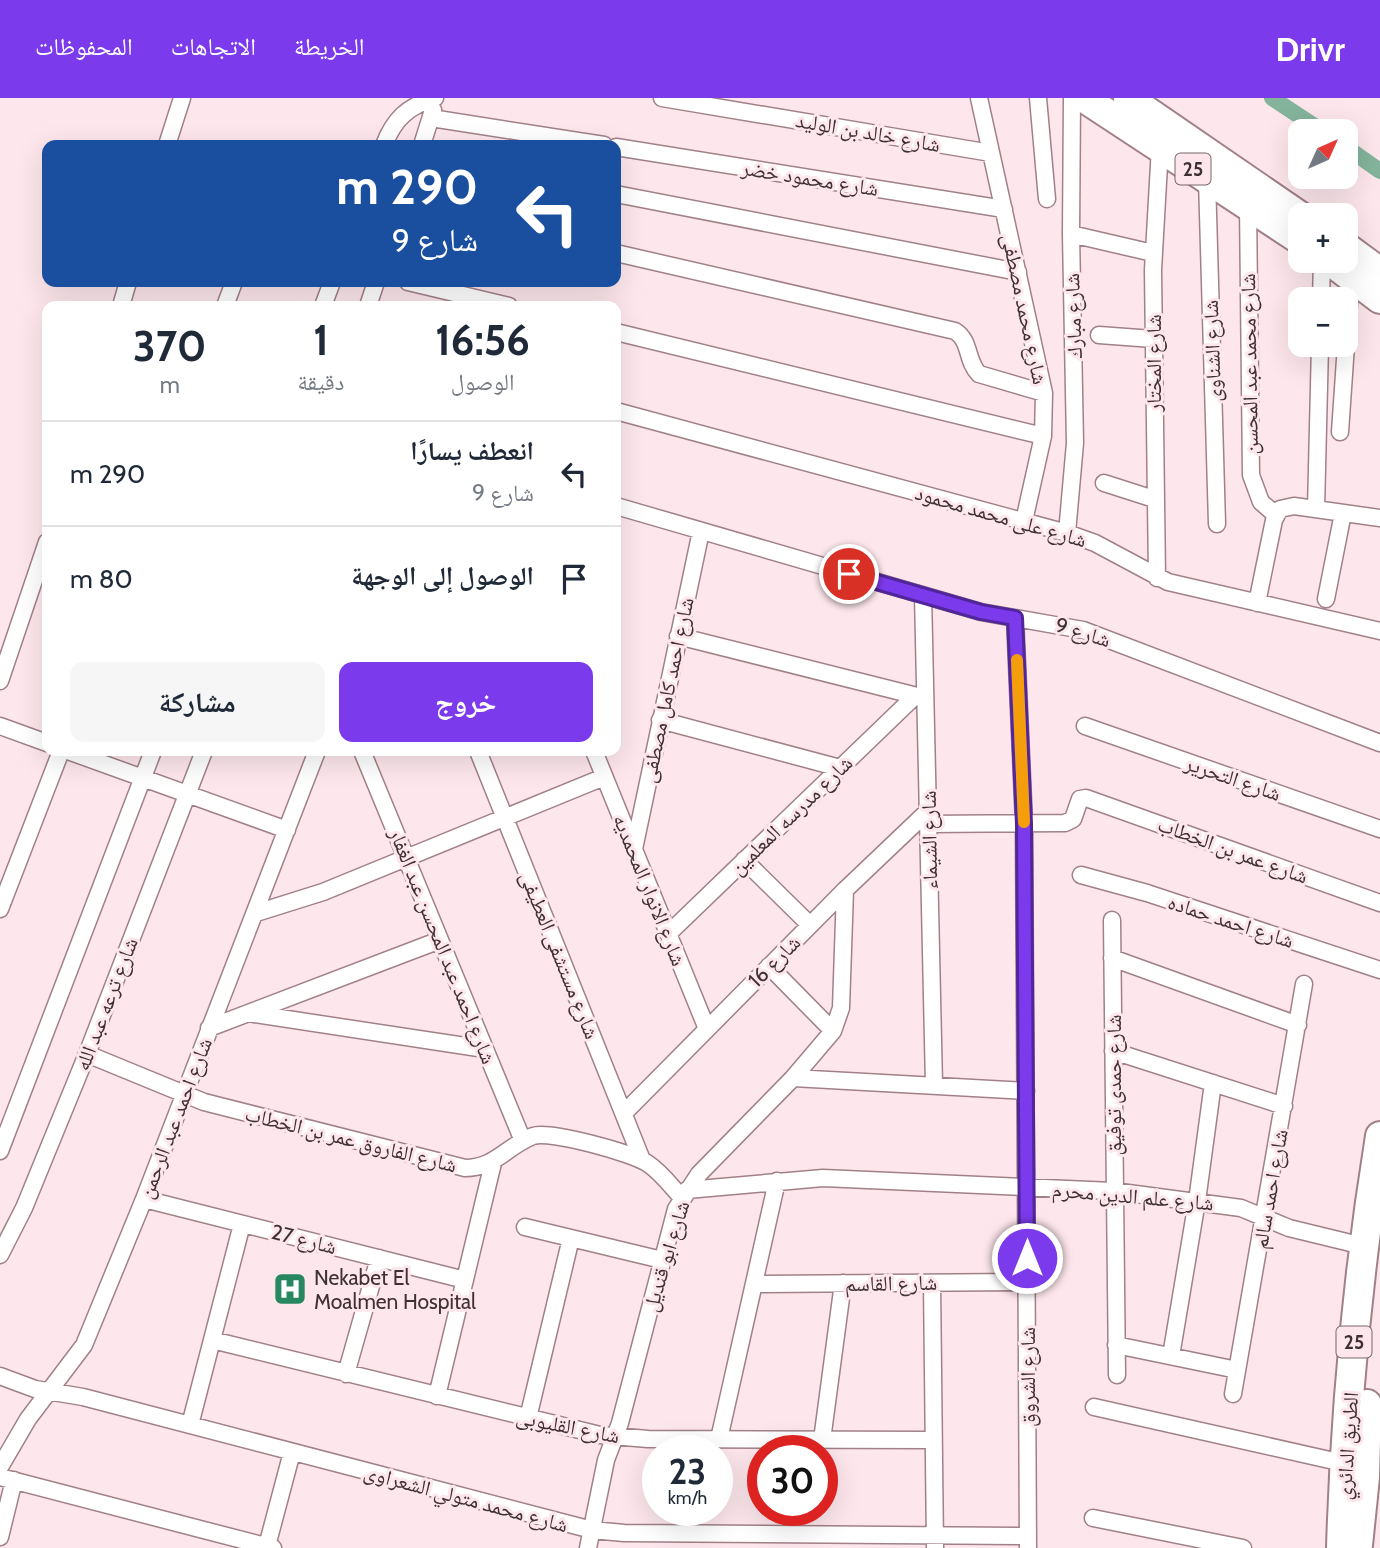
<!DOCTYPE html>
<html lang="ar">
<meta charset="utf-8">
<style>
:root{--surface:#fff;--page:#f6f6f7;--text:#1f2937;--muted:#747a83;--line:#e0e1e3;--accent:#7c3aed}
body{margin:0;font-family:Cabin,"Noto Naskh Arabic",sans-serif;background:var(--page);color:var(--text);direction:rtl;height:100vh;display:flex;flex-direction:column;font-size:26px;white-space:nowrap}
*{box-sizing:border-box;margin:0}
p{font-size:23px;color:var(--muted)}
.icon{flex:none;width:38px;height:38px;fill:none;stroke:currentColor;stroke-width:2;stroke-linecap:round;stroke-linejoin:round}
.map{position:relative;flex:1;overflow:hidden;direction:ltr}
.panel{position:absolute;left:42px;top:203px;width:579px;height:455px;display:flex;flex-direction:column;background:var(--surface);border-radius:14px;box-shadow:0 7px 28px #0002;direction:rtl}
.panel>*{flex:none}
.banner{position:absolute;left:42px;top:42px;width:579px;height:147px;border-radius:14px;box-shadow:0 7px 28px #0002;direction:rtl;background:#1a4fa0;color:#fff;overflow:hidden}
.needle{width:46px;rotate:45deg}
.fabs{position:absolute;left:1288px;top:21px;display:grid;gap:14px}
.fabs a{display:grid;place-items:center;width:70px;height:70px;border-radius:14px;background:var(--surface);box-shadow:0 7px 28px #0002;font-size:35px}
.speed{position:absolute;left:642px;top:1337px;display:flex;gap:14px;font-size:35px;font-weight:700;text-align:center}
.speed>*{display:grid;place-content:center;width:91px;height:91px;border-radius:50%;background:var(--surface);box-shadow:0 7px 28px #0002;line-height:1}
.speed small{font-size:18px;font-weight:400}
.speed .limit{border:10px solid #d22;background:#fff;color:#111}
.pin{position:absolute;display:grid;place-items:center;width:60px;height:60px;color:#fff;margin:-30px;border:4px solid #fff;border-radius:50%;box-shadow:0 2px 7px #0007}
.me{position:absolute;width:77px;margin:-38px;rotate:0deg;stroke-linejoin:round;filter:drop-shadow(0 0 5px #0008)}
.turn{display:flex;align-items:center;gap:24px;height:147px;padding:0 28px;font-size:32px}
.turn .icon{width:91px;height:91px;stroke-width:2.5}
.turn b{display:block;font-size:49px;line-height:60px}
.eta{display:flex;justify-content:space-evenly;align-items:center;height:119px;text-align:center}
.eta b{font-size:42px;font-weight:700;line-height:49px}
.action{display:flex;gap:14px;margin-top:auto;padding:14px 28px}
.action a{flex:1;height:80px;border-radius:14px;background:var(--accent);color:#fff;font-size:28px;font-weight:700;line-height:80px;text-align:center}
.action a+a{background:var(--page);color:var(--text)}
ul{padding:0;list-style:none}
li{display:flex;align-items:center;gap:21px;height:105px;padding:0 28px;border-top:2px solid var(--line)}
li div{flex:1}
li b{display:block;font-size:26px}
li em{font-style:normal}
header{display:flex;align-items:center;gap:42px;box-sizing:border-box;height:98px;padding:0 35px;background:var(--accent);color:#fff}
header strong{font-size:33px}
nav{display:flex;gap:38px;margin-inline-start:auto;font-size:24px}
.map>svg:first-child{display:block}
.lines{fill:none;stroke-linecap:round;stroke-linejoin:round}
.canal{stroke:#84b49b;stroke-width:16}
.street-casing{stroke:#a18088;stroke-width:19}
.highway-casing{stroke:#a18088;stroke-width:32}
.street{stroke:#fff;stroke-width:16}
.highway{stroke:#fff;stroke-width:28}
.route-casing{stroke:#51269a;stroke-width:18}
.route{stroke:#7c3aed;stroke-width:12}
.slow{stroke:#f59e0b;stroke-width:12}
.labels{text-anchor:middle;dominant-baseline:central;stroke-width:6;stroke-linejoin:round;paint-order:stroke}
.shield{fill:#fde7ec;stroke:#77676b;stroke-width:2}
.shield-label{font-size:19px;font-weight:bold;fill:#3e3034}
.street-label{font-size:21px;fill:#3e3034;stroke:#fde7ec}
.poi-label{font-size:21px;fill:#3e3034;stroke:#fde7ec;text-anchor:start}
</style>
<header>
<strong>Drivr</strong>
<nav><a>الخريطة</a><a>الاتجاهات</a><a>المحفوظات</a></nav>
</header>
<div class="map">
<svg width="1380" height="1450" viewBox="0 0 1380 1450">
<rect width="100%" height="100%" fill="#fde7ec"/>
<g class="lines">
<path class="canal" d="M1272 0 1322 33
M1346 49 1380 73"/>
<defs>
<path id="street" d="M662 0 991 55
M979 0 1044 295 1043 338 1024 423
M1038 0 1047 101
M431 20 604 47
M167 47 182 0
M384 47C394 21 408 8 435 0
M422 47 433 12
M616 49 1004 111
M1207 81 1217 426
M616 96 1018 174
M1248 107 1251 377 1261 404 1276 417
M1071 136 1153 155
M616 155 955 233C971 243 966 263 979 276L1044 295
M408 184 509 208
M1321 201 1322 163
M121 208 128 184
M225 208 234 184
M323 208 332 184
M368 208 376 184
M616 234 1043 338
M1099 237 1153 241
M1346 245 1351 177
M616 313 1067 435 1095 445 1168 484 1380 533
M1340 334 1346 247
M1104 385 1154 401
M616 408 981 514 1083 532 1380 645
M1316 411 1320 247
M1067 435 1075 345 1071 136 1072 0
M1157 480 1153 172 1160 49
M923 497 934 987
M1326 501 1343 415
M1257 505 1274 422 1280 411 1294 408 1380 420
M1015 520 1024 726 1028 1450
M678 538 921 599
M0 583 47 444
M660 622 840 670
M0 628 47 645
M1085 628 1380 731
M68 653 287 732
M362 653 523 1043
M478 653 642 1062
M594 653 707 931
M928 726 1065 725 1073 721 1080 701 1086 700 1380 805
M634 751 701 433
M744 762 810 827
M1081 777 1147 795 1380 872
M0 811 61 653
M256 815 323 794 604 679
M1112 822 1117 1277
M668 836 915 598
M1112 860 1298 927
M769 868 833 933
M254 916 485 951
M209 930 440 842
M1113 953 1284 1008
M87 956 204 1004 465 1070C495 1070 507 1048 533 1038 550 1032 631 1055 647 1065 661 1074 671 1088 682 1100
M793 980 1026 993
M624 1015 845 792 928 713
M0 1053 153 653
M687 1092 823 1080 1113 1093 1241 1110 1289 1130 1363 1148
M144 1101 465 1182
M525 1129 662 1162
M0 1157 24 1110 87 956 204 653
M932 1185 935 1450
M754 1186 1027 1184
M212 1242 600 1337 648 1341 933 1342
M1116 1247 1237 1272
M1171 1258 1197 1103 1213 985
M346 1276 379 1160
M0 1278 35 1291 83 1299 592 1432 624 1435 1028 1438
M1233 1296 1304 886
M437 1298 493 1065
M1094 1309 1343 1365
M528 1320 571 1140
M190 1327 242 1126
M719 1341 777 1083
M822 1342 843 1185
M0 1369 28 1321 84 1247 144 1101 317 653
M0 1379 273 1450
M1093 1420 1243 1450
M0 1439 14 1382
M267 1448 292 1354
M588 1450 606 1362 620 1325 676 1111 699 1076 793 980 833 933 841 910 845 792"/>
<path id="highway" d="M1084 0 1300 142
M1128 0 1300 118
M1346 149 1380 174
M1330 163 1380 201
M1358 1447 1365 1379 1367 1306
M1341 1450C1345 1312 1358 1174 1380 1038"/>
</defs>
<use href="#street" class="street-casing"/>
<use href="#highway" class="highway-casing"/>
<use href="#street" class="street"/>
<use href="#highway" class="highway"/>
</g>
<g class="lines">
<defs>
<path id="route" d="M849 476 981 514 1015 520 1024 726 1027 1160"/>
</defs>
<use href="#route" class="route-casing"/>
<use href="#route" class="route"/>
<path class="slow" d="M1017 562 1024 724"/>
</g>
<defs>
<symbol id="hospital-square" viewBox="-11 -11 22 22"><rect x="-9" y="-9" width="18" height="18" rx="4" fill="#268760" stroke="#fde7ec"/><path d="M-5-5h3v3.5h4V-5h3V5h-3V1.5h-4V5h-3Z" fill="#fff"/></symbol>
</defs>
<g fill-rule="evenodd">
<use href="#hospital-square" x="271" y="1172" width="38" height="38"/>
</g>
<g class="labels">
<g class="shield">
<rect x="1175.5" y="55.5" width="35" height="31" rx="5"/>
<rect x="1336.5" y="1228.5" width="35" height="31" rx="5"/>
</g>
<g class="shield-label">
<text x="1193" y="71">25</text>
<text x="1354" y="1244">25</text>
</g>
<g class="street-label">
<text transform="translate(868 34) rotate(10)">شارع خالد بن الوليد</text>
<text transform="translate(810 80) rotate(9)">شارع محمود خضر</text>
<text transform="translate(1025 211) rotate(78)">شارع محمد مصطفى</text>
<text transform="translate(1073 218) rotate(-92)">شارع مبارك</text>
<text transform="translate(1212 253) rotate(-92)">شارع الشناوى</text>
<text transform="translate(1153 265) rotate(-90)">شارع المختار</text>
<text transform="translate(1249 266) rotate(-91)">شارع محمد عبد المحسن</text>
<text transform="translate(1001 418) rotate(16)">شارع على محمد محمود</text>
<text transform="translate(1083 534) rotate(17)">شارع 9</text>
<text transform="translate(667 592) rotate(-78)">شارع احمد كامل مصطفى</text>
<text transform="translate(1233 680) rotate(19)">شارع التحرير</text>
<text transform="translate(791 717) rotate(-44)">شارع مدرسه المعلمين</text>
<text transform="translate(929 742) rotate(-91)">شارع الشيماء</text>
<text transform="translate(1233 752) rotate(20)">شارع عمر بن الخطاب</text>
<text transform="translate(650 792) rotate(68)">شارع الانوار المحمديه</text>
<text transform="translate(1231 823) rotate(18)">شارع احمد حماده</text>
<text transform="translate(443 848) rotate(68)">شارع احمد عبد المحسن عبد الغفار</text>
<text transform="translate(560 857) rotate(68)">شارع مستشفى العطيفى</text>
<text transform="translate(774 863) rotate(-45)">شارع 16</text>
<text transform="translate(106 906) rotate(-69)">شارع ترعه عبد الله</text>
<text transform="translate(1113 987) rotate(-90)">شارع حمدى توفيق</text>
<text transform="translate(175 1020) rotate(-69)">شارع احمد عبد الرحمن</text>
<text transform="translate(351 1041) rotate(14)">شارع الفاروق عمر بن الخطاب</text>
<text transform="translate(1270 1091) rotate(-80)">شارع احمد سالم</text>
<text transform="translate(1133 1098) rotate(5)">شارع علم الدين محرم</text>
<text transform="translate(304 1141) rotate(14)">شارع 27</text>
<text transform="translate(666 1158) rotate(-73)">شارع ابو قنديل</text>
<text transform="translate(891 1185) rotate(-1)">شارع القاسم</text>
<text transform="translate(1027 1279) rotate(-90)">شارع الشروق</text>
<text transform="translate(568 1328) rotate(11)">شارع القليوبى</text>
<text transform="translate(1347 1348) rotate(-86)">الطريق الدائري</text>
<text transform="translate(466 1400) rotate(15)">شارع محمد متولي الشعراوى</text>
</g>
<g class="poi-label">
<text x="314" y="1179">Nekabet El<tspan x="314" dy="24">Moalmen Hospital</tspan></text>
</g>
</g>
</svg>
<div class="fabs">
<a><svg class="needle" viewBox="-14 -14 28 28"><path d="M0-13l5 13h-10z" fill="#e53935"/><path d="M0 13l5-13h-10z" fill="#747a83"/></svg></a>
<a>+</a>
<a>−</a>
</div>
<div class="speed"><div>23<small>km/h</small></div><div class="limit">30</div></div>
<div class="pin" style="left:849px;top:476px;background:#d93025"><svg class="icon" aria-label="arrive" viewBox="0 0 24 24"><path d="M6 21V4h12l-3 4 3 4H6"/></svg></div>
<svg class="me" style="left:1027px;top:1160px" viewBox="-20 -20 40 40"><circle r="17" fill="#7c3aed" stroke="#fff" stroke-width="3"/><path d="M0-11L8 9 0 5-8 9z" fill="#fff"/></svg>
<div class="banner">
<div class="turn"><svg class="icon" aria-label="left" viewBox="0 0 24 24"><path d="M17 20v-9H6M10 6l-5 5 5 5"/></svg><div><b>290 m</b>شارع 9</div></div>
</div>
<section class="panel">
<div class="eta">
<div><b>16:56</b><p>الوصول</p></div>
<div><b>1</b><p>دقيقة</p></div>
<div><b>370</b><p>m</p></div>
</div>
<ul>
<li><svg class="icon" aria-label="left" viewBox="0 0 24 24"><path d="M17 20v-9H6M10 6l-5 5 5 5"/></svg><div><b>انعطف يسارًا</b><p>شارع 9</p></div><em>290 m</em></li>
<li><svg class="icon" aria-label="arrive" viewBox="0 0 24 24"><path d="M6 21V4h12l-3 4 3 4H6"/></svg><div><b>الوصول إلى الوجهة</b></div><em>80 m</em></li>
</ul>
<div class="action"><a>خروج</a><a>مشاركة</a></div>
</section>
</div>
